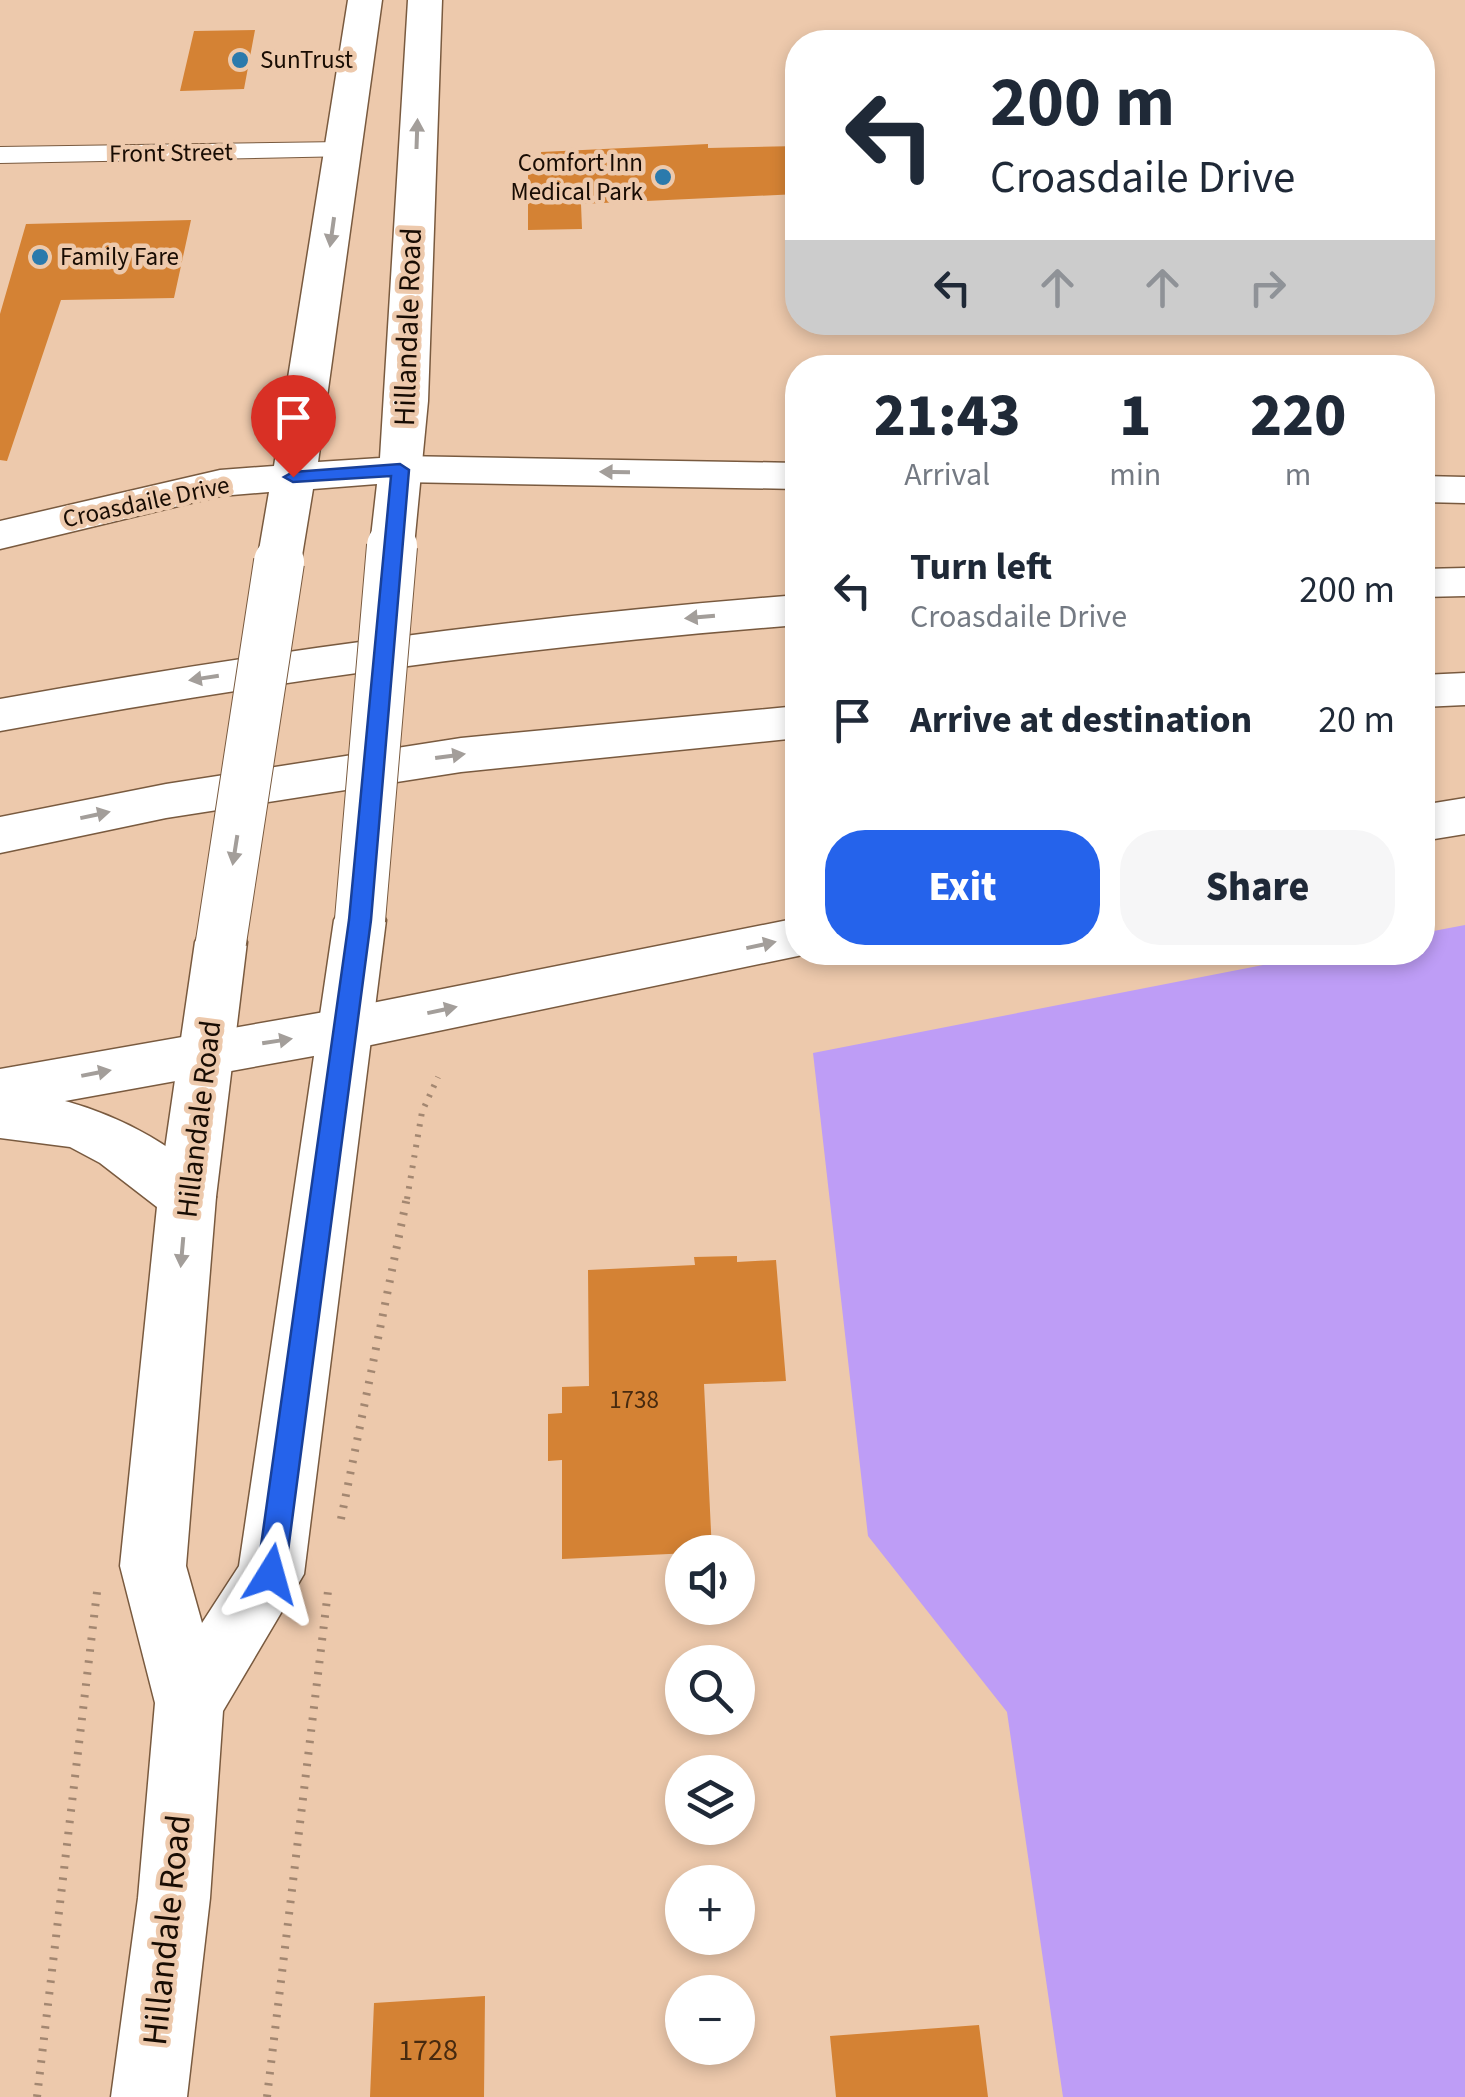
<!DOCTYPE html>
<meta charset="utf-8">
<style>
:root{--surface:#fff;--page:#f6f6f7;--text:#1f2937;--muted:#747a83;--accent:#2563eb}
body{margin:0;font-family:"Source Sans 3",sans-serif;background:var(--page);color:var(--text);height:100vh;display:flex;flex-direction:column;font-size:38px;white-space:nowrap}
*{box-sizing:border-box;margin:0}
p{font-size:32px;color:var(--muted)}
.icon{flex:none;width:55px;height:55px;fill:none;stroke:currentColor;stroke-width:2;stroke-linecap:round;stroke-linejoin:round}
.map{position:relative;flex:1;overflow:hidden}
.panel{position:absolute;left:785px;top:355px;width:650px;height:610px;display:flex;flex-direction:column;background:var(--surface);border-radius:40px;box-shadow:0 5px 15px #0003}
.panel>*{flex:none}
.guide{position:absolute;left:785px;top:30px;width:650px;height:305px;border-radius:40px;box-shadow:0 5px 15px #0003;background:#fff;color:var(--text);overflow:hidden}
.controls{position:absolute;left:665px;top:1535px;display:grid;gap:20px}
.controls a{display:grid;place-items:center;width:90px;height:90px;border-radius:50%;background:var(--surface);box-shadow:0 5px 15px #0003;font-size:50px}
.pin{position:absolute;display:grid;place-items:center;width:85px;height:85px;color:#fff;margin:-102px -42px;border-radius:50% 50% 50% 0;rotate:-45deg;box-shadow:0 0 10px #0007}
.pin .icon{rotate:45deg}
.me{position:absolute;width:110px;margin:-55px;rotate:8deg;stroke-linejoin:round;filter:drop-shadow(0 0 8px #0008)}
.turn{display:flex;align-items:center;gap:35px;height:210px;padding:0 40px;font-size:45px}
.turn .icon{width:130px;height:130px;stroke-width:2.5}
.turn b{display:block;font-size:70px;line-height:85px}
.lanes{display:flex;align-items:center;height:95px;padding:0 40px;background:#0003;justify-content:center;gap:50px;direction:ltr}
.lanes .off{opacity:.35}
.eta{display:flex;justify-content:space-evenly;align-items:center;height:170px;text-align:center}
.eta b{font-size:60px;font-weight:800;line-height:70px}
.action{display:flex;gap:20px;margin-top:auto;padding:20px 40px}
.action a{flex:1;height:115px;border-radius:40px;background:var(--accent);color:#fff;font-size:40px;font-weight:800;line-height:115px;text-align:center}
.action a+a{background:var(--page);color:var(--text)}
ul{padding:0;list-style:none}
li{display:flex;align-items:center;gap:30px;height:130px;padding:0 40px}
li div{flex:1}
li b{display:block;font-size:38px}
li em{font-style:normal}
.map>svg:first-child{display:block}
.green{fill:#be9df6}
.building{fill:#d48234}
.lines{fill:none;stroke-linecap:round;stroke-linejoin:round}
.street-casing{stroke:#795a3f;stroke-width:2}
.secondary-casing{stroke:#795a3f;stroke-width:3}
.highway-casing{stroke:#795a3f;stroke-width:3}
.path-far1{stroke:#a38771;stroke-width:6;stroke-dasharray:2.5 8;stroke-linecap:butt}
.path{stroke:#a38771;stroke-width:8;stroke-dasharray:2.5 9;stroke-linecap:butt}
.street{fill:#fff;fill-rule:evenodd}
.secondary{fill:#fff;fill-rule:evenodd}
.highway{fill:#fff;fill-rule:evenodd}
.secondary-bridge-casing{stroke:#795a3f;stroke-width:52;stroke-linecap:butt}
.secondary-bridge{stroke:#fff;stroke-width:50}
.oneway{fill:#a39e9a}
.route{fill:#2563eb;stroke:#184099;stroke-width:2.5}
.poi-dot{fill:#2b7aac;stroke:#edc9ac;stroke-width:4}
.labels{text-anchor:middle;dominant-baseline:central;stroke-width:9;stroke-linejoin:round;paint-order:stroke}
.far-poi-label{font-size:25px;fill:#180c03;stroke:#edc9ac;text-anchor:start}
.far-street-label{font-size:25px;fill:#180c03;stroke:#edc9ac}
.number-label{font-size:25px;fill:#472a0f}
.street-label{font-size:30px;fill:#180c03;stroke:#edc9ac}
.near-number-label{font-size:30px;fill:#472a0f}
.near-street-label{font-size:35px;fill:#180c03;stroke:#edc9ac}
</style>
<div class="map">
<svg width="1465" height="2097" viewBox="0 0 1465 2097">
<rect width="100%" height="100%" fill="#edc9ac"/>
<path class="green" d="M1465 925V2097H1063L1007 1712 868 1536 813 1053 1325 953 1422 952 1423 933Z"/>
<path class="building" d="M255 30 244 89 180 91 194 31Z
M708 144V148L798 146V194L581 204 582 229 528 230V163L541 162V152Z
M191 220 174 298 61 300 7 461 0 460V314L26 224Z
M737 1256V1262L776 1260 786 1381 704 1384 712 1552 562 1559V1460L548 1461V1414L562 1413V1387L589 1386 588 1270 695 1265 694 1257Z
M485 1996 484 2097H370L374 2003Z
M979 2025 988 2097H836L830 2036Z"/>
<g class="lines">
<defs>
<path id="street" d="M342 142 351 144 355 150 351 156 0 163V147Z"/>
<path id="secondary" d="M348 0H382L318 462 380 458 408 0H442L428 401 414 546 408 556 392 560 376 556 370 546 377 484 313 489 301 562 295 572 279 576 263 572 257 562 269 492 220 496 0 549V521L220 470 274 466Z
M360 901 379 907 386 920 304 1574 223 1711 210 1898 187 2097H111L138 1898 155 1703 120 1566 158 1197 195 942 202 928 221 923 240 928 247 942 216 1197 186 1566 202 1623 239 1566 334 920 341 907Z"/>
<path id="highway" d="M400 456 798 463V489L400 482 385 478 378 469 385 460Z
M1422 476 1465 477V503L1422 502Z
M1465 568V596L1422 597V569Z
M798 595V625C529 646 264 682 0 731V699C264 651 530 616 798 595Z
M1465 673V705L1422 707V675Z
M798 706V738L461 772 166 818 0 853V817L166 784 461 738Z
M1465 798V834L1422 841V805Z
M798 918V952H811L798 956 347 1050 65 1101C114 1114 192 1150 216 1197L208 1214 187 1220 166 1214 100 1163 70 1147 0 1138V1069L347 1008Z"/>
</defs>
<use href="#street" class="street-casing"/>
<use href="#secondary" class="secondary-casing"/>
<use href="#highway" class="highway-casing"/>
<path class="path-far1" d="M407 1199 422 1112 438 1077"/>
<path class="path" d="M341 1519 407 1197
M37 2097 97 1592
M267 2097 328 1591"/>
<use href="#street" class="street"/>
<use href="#secondary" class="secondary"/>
<use href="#highway" class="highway"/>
<defs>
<path id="secondary-bridge" d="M360 920 392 546
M221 942 279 562"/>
</defs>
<use href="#secondary-bridge" class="secondary-bridge-casing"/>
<use href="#secondary-bridge" class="secondary-bridge"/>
</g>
<defs><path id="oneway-solid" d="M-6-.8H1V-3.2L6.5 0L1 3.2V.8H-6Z" transform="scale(2.5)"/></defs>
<g class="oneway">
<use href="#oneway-solid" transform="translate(417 134) rotate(-88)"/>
<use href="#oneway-solid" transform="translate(332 232) rotate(98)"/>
<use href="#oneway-solid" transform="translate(615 472) rotate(-179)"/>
<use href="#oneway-solid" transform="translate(700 617) rotate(175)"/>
<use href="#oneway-solid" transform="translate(204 678) rotate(171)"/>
<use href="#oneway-solid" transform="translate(450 756) rotate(-8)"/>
<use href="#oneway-solid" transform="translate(95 815) rotate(-12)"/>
<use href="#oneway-solid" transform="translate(235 850) rotate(99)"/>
<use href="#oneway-solid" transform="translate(761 945) rotate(-12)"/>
<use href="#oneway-solid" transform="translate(442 1010) rotate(-12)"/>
<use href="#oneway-solid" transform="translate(277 1041) rotate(-9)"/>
<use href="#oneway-solid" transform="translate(96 1073) rotate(-11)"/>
<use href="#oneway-solid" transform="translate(182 1252) rotate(95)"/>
</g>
<path class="route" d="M400 464 409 470 371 920 285 1574 281 1583 271 1586 261 1583 257 1574 349 920 391 476 293 482 284 477 293 472Z"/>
<g class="poi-dot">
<circle cx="240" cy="60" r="10"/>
<circle cx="663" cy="177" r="10"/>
<circle cx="40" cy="257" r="10"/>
</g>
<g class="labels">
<g class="far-poi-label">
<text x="260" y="60">SunTrust</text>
<text x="643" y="163" text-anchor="end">Comfort Inn<tspan x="643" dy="29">Medical Park</tspan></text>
<text x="60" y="257">Family Fare</text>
</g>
<g class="far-street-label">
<text transform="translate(171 153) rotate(-1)">Front Street</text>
<text transform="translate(146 502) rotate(-12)">Croasdaile Drive</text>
</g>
<g class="number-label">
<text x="634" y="1400">1738</text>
</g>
<g class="street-label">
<text transform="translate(408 327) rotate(-88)">Hillandale Road</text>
<text transform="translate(199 1119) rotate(-83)">Hillandale Road</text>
</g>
<g class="near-number-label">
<text x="428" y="2050">1728</text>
</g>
<g class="near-street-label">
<text transform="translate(167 1930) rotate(-84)">Hillandale Road</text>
</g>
</g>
</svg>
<div class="controls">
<a><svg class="icon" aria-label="sound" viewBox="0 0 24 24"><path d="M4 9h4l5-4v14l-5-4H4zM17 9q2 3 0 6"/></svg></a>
<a><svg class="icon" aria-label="search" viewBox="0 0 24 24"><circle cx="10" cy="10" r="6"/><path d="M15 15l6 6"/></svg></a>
<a><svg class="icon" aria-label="layers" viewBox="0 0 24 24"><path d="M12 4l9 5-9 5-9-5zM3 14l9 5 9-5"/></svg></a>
<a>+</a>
<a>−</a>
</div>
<div class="pin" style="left:293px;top:477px;background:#d93025"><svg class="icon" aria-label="arrive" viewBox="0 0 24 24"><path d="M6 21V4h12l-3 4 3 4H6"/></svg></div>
<svg class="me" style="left:271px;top:1574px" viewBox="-20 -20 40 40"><path d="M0-17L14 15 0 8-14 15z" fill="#2563eb" stroke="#fff" stroke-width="4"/></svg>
<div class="guide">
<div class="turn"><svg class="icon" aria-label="left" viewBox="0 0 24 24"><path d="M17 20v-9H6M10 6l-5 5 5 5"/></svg><div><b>200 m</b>Croasdaile Drive</div></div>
<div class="lanes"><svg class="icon" aria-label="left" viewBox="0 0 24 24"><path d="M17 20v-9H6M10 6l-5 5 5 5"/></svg><svg class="icon off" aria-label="ahead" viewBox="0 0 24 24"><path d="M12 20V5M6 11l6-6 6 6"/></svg><svg class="icon off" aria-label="ahead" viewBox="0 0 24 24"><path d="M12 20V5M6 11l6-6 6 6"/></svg><svg class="icon off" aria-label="right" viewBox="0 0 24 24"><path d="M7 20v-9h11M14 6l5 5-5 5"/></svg></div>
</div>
<section class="panel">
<div class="eta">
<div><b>21:43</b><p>Arrival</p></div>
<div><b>1</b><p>min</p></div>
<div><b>220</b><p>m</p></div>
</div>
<ul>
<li><svg class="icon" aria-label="left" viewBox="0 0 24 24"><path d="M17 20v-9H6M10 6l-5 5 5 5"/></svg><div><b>Turn left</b><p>Croasdaile Drive</p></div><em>200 m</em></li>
<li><svg class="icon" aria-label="arrive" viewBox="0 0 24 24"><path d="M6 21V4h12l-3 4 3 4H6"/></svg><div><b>Arrive at destination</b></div><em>20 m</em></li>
</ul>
<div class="action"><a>Exit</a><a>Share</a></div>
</section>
</div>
